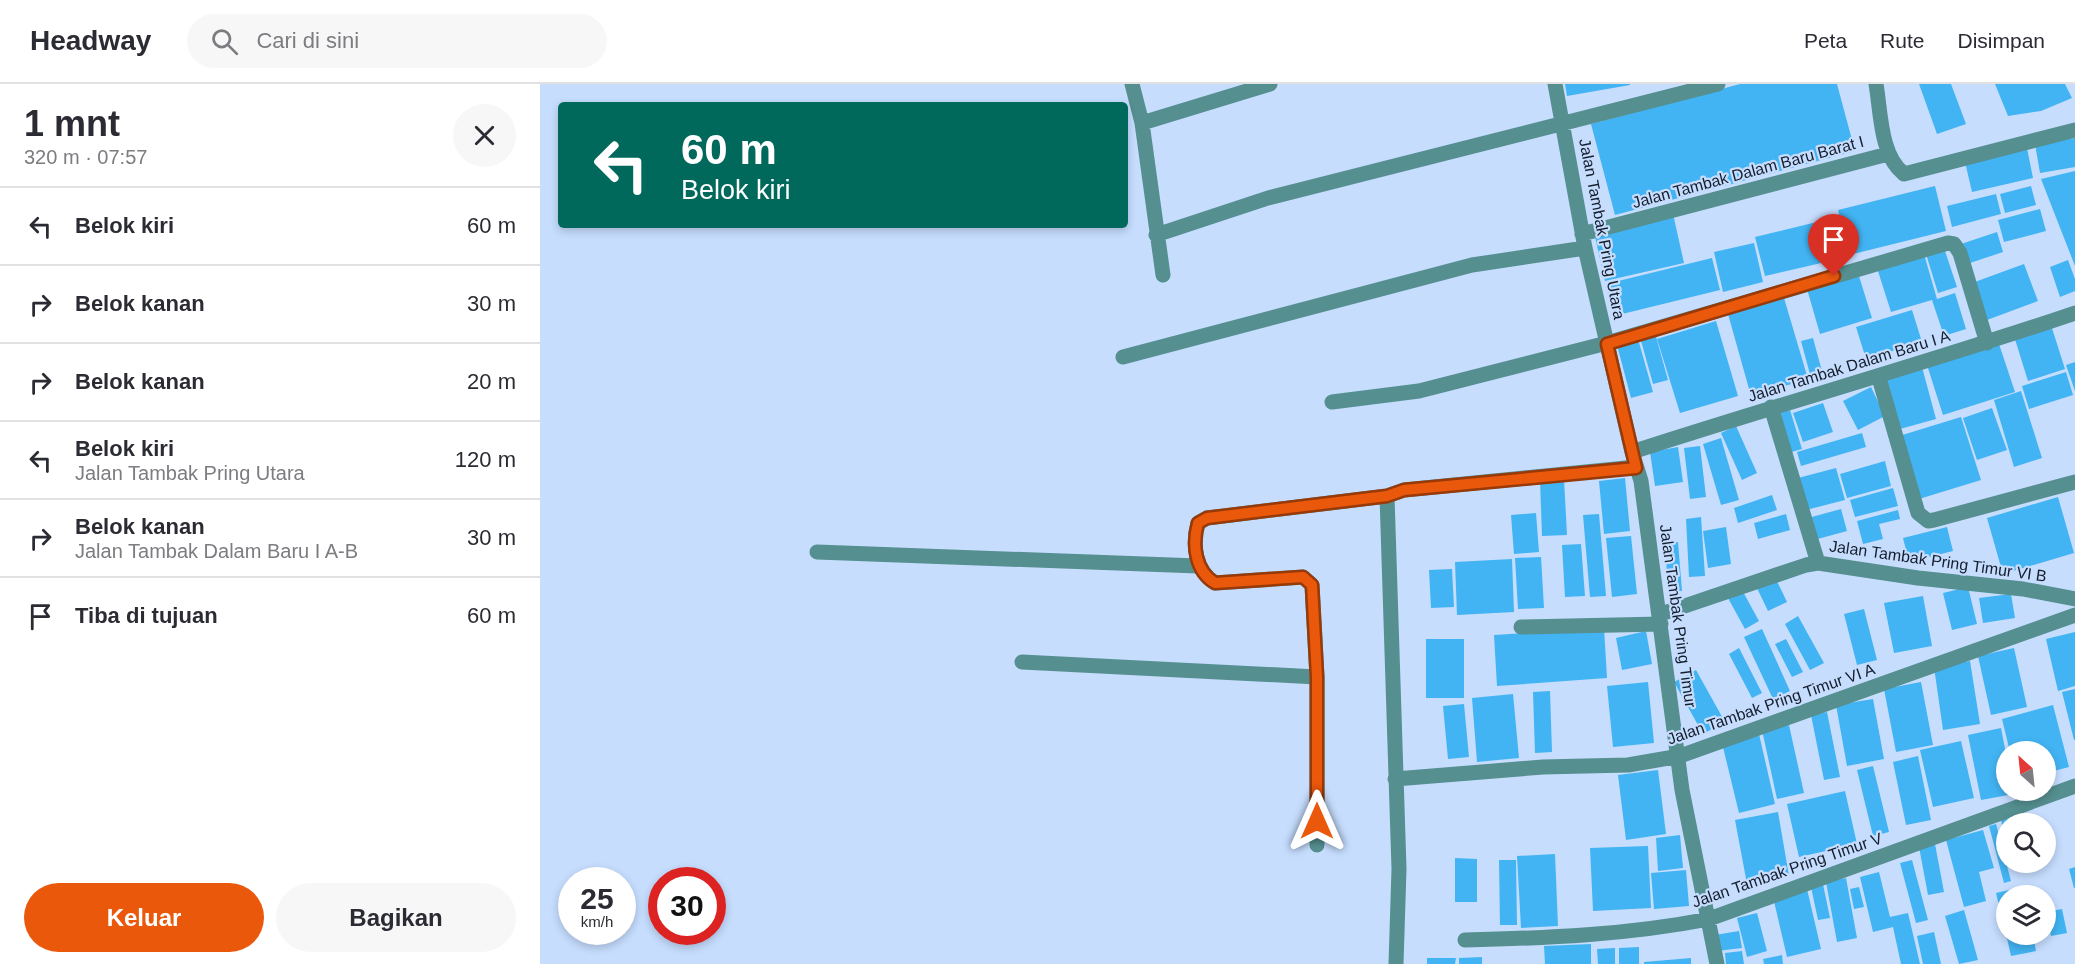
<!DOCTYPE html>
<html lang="id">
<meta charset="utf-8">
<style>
:root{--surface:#fff;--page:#f7f7f7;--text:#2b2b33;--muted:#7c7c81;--line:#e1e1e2;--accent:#ea580c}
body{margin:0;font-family:Arial,sans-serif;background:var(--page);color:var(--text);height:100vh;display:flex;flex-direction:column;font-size:22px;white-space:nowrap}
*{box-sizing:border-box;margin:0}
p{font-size:20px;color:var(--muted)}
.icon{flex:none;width:33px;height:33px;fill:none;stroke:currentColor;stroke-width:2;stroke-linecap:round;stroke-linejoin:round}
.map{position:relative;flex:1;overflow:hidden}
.details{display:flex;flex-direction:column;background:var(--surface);width:540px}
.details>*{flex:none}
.banner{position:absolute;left:18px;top:18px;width:570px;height:126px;border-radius:6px;box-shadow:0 3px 9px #0003;background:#00695c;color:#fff;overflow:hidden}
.needle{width:39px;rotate:333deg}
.buttons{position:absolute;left:1456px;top:657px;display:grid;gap:12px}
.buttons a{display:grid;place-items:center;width:60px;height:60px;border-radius:50%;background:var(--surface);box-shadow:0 3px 9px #0003;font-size:30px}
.speed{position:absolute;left:18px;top:783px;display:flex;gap:12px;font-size:30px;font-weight:700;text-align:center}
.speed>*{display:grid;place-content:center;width:78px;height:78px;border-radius:50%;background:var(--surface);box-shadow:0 3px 9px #0003;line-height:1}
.speed small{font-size:15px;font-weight:400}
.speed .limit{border:9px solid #d22;background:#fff;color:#111}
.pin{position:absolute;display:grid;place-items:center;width:51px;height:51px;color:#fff;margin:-62px -26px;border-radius:50% 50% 50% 0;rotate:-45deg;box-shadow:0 0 6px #0007}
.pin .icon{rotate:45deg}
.me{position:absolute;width:66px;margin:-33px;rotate:0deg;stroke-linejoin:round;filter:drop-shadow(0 0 4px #0008)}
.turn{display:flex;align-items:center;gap:21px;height:126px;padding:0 24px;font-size:27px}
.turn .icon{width:78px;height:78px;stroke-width:2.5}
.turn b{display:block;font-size:42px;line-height:51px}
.round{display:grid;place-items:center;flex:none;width:63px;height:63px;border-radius:32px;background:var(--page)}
.head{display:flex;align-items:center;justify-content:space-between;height:102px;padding:0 24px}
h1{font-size:36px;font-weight:700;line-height:45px}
.button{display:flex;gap:12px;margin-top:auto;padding:12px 24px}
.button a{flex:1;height:69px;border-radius:36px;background:var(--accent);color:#fff;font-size:24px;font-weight:700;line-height:69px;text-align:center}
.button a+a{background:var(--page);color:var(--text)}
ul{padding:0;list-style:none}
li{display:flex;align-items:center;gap:18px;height:78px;padding:0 24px;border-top:2px solid var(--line)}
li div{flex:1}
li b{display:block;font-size:22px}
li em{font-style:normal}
header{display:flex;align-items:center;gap:36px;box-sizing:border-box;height:84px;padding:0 30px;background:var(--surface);border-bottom:2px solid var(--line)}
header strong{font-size:28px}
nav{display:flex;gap:33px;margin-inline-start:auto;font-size:21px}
.search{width:420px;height:54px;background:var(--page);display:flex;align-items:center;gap:15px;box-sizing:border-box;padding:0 21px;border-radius:33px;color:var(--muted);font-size:22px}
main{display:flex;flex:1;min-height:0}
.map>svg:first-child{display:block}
.building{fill:#42b4f3}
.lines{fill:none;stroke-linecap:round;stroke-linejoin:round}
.minor{stroke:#558f90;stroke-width:15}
.route-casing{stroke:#983908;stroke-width:15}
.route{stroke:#ea580c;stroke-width:10}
.labels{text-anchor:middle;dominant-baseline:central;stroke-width:4.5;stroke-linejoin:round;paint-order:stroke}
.street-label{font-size:16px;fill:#141e2d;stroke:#c6ddfe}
</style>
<header>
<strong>Headway</strong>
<div class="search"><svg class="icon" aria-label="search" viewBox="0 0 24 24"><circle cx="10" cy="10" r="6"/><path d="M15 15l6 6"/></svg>Cari di sini</div>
<nav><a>Peta</a><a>Rute</a><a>Disimpan</a></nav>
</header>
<main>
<section class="details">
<div class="head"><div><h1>1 mnt</h1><p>320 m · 07:57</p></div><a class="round"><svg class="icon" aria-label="close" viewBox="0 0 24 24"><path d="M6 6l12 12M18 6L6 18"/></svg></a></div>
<ul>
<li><svg class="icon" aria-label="left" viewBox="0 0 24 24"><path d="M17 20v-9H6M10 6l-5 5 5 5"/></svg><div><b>Belok kiri</b></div><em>60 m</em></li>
<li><svg class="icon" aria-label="right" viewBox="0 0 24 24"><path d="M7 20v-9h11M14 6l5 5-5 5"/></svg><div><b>Belok kanan</b></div><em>30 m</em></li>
<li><svg class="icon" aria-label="right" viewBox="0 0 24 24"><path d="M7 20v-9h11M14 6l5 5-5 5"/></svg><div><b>Belok kanan</b></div><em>20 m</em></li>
<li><svg class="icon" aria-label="left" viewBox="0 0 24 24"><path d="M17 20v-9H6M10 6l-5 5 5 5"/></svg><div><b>Belok kiri</b><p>Jalan Tambak Pring Utara</p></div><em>120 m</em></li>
<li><svg class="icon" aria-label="right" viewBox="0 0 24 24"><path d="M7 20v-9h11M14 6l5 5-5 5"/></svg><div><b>Belok kanan</b><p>Jalan Tambak Dalam Baru I A-B</p></div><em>30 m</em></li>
<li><svg class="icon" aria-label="arrive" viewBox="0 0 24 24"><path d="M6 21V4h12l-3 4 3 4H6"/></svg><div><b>Tiba di tujuan</b></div><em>60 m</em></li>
</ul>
<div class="button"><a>Keluar</a><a>Bagikan</a></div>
</section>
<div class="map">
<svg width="1535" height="880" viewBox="0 0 1535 880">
<rect width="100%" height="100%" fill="#c6ddfe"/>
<path class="building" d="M1025 0H1090V1L1027 12Z
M1200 0H1297L1315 67 1075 131 1051 40Z
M1379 0H1411L1426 40 1397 50Z
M1455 0H1525L1532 14 1501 27 1468 32Z
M1535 54V83L1500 89 1495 60Z
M1487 64 1493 94 1432 108 1425 78Z
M1535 87V182L1501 95Z
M1395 102 1406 147 1309 171 1298 126Z
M1491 102 1496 121 1465 129 1460 110Z
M1456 110 1461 130 1412 143 1407 122Z
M1500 125 1506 147 1464 158 1458 136Z
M1133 130 1144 179 1065 197 1054 148Z
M1297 133 1307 173 1225 192 1215 153Z
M1457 148 1463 168 1424 181 1418 161Z
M1214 159 1223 198 1183 208 1174 168Z
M1404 164 1417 203 1398 209 1386 170Z
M1384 170 1397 215 1415 209 1426 245 1404 252 1392 216 1351 228 1337 184Z
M1172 174 1180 206 1074 232 1066 200Z
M1528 176 1535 195V207L1520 213 1510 183Z
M1484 180 1498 217 1447 236 1432 199Z
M1318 189 1332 234 1280 250 1267 205Z
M1244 214 1268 295 1211 312 1188 230Z
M1372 226 1382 258 1326 275 1316 243Z
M1176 237 1198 312 1140 329 1117 255Z
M1511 241 1525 285 1488 297 1474 252Z
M1115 249 1128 296 1113 300 1100 253Z
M1273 254 1283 291 1271 294 1261 257Z
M1098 255 1113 308 1091 314 1077 261Z
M1458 257 1475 308 1403 331 1387 281Z
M1535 278V307L1526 281Z
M1382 283 1396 335 1360 345 1346 293Z
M1526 288 1533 311 1489 325 1482 302Z
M1331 303 1345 332 1318 346 1303 317Z
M1481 307 1502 374 1474 383 1454 316Z
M1283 319 1293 348 1263 358 1253 329Z
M1452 324 1467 366 1437 376 1423 334Z
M1250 326 1262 365 1248 369 1236 330Z
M1421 333 1441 396 1379 415 1359 352Z
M1196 342 1217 389 1202 396 1181 349Z
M1322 349 1326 363 1261 382 1257 368Z
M1181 354 1199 416 1181 421 1163 360Z
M1160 362 1166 413 1150 415 1144 364Z
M1138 363 1143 398 1115 402 1110 368Z
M1345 377 1351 402 1307 414 1300 390Z
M1296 384 1305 416 1266 426 1258 394Z
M1085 394 1090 447 1064 450 1059 397Z
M1024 395 1027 451 1002 452 1000 396Z
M1353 404 1358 422 1315 433 1310 416Z
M1232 411 1237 426 1198 439 1194 424Z
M1518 413 1534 469 1463 490 1447 434Z
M1301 425 1307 447 1274 456 1268 434Z
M1358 426 1360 435 1339 440 1343 455 1323 460 1317 437Z
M996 429 999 468 974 470 971 431Z
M1059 430 1066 512 1050 513 1043 431Z
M1246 430 1250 446 1218 455 1214 439Z
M1161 433 1165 492 1149 493 1146 435Z
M1186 443 1191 480 1168 484 1163 447Z
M1407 443 1413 467 1369 478 1363 454Z
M1091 452 1097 510 1072 513 1066 454Z
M1138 458 1142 507H1128L1125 459Z
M1041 460 1045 512 1025 513 1022 461Z
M1001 473 1004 524 978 525 975 474Z
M972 475 974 528 917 531 915 478Z
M912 485 914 523 891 524 889 486Z
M1235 493 1247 518 1228 527 1216 502Z
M1428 503 1437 540 1412 546 1403 509Z
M1202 506 1219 537 1205 545 1188 514Z
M1471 510 1475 534 1443 539 1439 514Z
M1383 512 1392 562 1354 569 1344 519Z
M1324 525 1337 576 1317 581 1304 530Z
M1258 532 1284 579 1270 586 1245 540Z
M1064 544 1067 594 957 602 954 551Z
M1222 545 1250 607 1233 615 1204 553Z
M1106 547 1112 580 1082 586 1076 554Z
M1535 548V602L1518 607 1506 555Z
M886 555H924V614H886Z
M1246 555 1263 588 1252 593 1235 560Z
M1199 564 1222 609 1212 614 1189 570Z
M1474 564 1487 623 1451 631 1438 572Z
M1430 577 1440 640 1403 646 1394 583Z
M1156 586 1185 638 1163 650 1134 598Z
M1108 598 1114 659 1073 663 1067 602Z
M1381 598 1393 661 1356 668 1344 605Z
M1535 605V656H1534L1522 608Z
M1010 607 1012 668 995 669 993 608Z
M973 610 979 674 937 678 932 614Z
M1333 615 1344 675 1307 682 1296 621Z
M924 620 929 673 908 675 903 622Z
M1513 621 1529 683 1506 689V668H1470L1462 635Z
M1287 628 1300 693 1284 696 1271 631Z
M1249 641 1264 709 1237 715 1222 646Z
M1461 644 1467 675V706H1473L1474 710 1441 716 1428 651Z
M1219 650 1235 720 1199 729 1182 659Z
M1421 657 1434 714 1393 723 1380 666Z
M1378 672 1391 736 1366 741 1353 678Z
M1333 682 1349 748 1333 752 1317 686Z
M1118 686 1126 750 1086 756 1078 691Z
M1305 707 1317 760 1259 773 1247 720Z
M1238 728 1249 792 1207 800 1195 736Z
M1478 732 1481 740H1467L1466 755 1461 736Z
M1456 740 1471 797 1464 799 1449 742Z
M1443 746 1454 784 1439 788 1446 817 1424 823 1406 756Z
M1140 751 1143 784 1118 787 1116 754Z
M1395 760 1404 808 1388 811 1379 763Z
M1108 762 1111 824 1053 827 1050 764Z
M1015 770 1018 842 981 844 977 772Z
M915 774 937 775V818H915Z
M959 776H976L977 841H960Z
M1372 776 1388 836 1376 839 1360 779Z
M1535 783V804H1534L1529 785Z
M1146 786 1149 822 1114 825 1111 789Z
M1339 788 1350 833 1368 829 1380 880H1361L1353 843 1333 848 1320 793Z
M1306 794 1317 854 1297 858 1286 798Z
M1283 800 1290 834 1278 836 1271 803Z
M1319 803 1324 823 1314 825 1310 805Z
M1482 803 1484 812H1467L1466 850 1456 809Z
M1267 805 1281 865 1247 873 1233 813Z
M1522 825 1527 849 1511 852 1506 828Z
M1424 826 1438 876 1419 880 1405 832Z
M1217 829 1227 867 1207 873 1197 834Z
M1199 847 1202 864 1177 867 1175 851Z
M1394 848 1401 880H1383L1377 852Z
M1466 850H1493L1496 867 1471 872Z
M1051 860V880H1005L1004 862Z
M1099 863V880H1079V864Z
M1075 864V880H1058L1057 865Z
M1202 867 1204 880H1186L1185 869Z
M1242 871 1243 880H1224L1223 875Z
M942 873V880H919V874Z
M887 874H916L915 880H887Z
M1151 874V880H1104V878Z"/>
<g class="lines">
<path class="minor" d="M592 0 602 39 623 191
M1015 0 1045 164 1092 368 1101 397 1142 706 1177 880
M1336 0C1341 29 1340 71 1364 90L1535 46
M602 39 730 0
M1042 150 1348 70
M616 151 728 114 1178 0
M583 273 932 181 1045 164
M1339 294 1378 429 1388 437 1394 436 1535 398
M792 318 879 307 1067 259 1408 159 1414 160 1420 169 1447 259
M1231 323 1278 479
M1092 368C1239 320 1388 279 1535 229
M277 468 658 482
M1121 530 1266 481 1278 479 1378 494 1483 505 1535 515
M981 543 1121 540
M482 578 777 593
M855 695 1003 683 1088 681 1140 672 1535 531
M777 761V593L772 501 763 493 675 499C655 486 652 461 658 439L667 434 847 412
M925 856C1007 854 1087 851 1169 835L1535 702
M856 880 859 785 847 412 864 406 1096 383"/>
</g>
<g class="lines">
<defs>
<path id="route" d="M777 737V593L772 501 763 493 675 499C655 487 652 461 658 439L667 434 847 412 864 406 1096 384 1067 260 1294 192"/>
</defs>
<use href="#route" class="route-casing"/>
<use href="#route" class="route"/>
</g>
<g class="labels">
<g class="street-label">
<text transform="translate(1208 88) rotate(-15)">Jalan Tambak Dalam Baru Barat I</text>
<text transform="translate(1062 145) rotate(79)">Jalan Tambak Pring Utara</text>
<text transform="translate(1309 282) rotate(-17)">Jalan Tambak Dalam Baru I A</text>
<text transform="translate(1398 477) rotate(8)">Jalan Tambak Pring Timur VI B</text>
<text transform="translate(1138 532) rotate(82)">Jalan Tambak Pring Timur</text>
<text transform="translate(1231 620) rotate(-19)">Jalan Tambak Pring Timur VI A</text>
<text transform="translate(1247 786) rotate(-19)">Jalan Tambak Pring Timur V</text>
</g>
</g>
</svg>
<div class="buttons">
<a><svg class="needle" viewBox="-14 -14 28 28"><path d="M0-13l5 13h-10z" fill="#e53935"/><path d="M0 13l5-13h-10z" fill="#7c7c81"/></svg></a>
<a><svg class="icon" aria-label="search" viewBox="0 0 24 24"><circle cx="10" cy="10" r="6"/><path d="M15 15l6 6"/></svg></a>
<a><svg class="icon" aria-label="layers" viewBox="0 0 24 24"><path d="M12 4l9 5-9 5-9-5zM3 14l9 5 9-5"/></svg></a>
</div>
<div class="speed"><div>25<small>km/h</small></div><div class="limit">30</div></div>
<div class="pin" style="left:1294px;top:192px;background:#d93025"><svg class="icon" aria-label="arrive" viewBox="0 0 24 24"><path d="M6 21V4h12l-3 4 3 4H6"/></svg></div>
<svg class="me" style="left:777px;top:737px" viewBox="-20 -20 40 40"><path d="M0-17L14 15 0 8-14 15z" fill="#ea580c" stroke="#fff" stroke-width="4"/></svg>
<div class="banner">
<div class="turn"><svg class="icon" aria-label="left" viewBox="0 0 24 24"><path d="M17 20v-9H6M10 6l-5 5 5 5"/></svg><div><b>60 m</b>Belok kiri</div></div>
</div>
</div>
</main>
